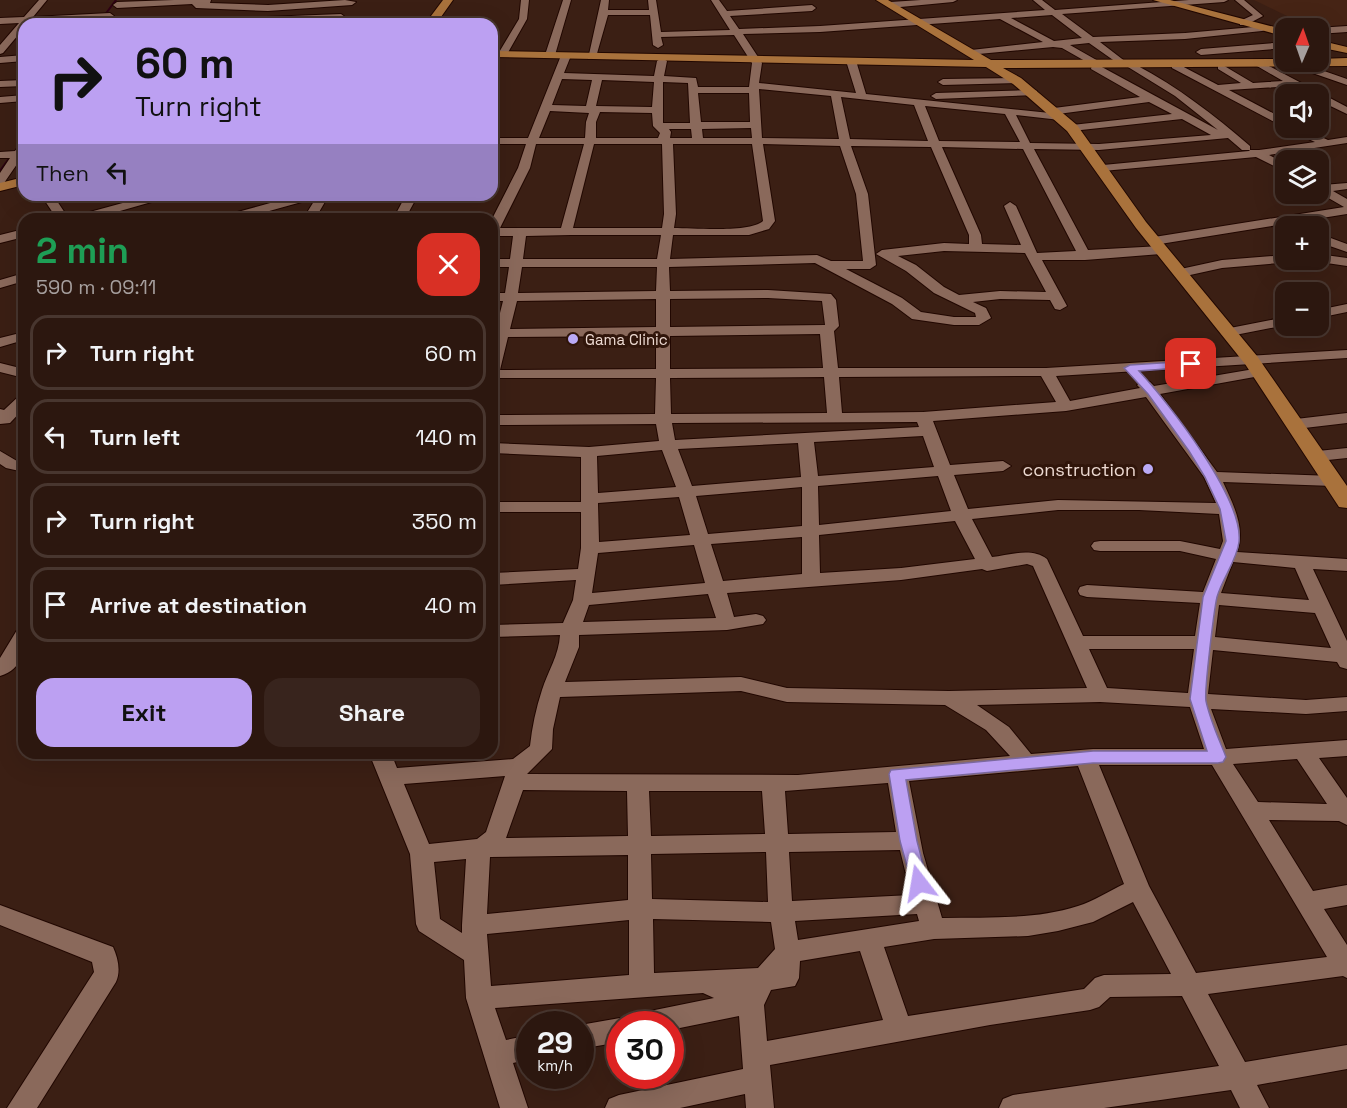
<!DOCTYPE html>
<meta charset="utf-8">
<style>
:root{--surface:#2c170f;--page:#38241d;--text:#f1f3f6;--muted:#a69f9e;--line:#48362f;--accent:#bca0f2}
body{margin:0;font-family:"Space Grotesk",sans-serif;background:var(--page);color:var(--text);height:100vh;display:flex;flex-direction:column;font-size:22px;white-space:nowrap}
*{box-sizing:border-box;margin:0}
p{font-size:20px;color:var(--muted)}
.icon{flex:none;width:33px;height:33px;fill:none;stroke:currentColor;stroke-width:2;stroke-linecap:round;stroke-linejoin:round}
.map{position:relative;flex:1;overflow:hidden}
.drawer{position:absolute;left:18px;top:213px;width:480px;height:546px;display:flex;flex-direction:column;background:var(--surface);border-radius:18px;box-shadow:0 6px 24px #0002,0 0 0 2px var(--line)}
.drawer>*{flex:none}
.hud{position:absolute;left:18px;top:18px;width:480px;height:183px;border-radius:18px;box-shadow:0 6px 24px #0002,0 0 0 2px var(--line);background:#bca0f2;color:#111;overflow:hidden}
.needle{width:39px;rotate:2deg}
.controls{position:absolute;left:1275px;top:18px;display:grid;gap:12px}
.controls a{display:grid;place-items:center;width:54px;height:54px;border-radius:12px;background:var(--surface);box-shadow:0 6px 24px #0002,0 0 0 2px var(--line);font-size:30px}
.speed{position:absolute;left:516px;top:1011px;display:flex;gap:12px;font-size:30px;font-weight:700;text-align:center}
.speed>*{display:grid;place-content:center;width:78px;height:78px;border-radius:50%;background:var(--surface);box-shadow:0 6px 24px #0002,0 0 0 2px var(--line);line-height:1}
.speed small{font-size:15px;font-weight:400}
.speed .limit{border:9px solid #d22;background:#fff;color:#111}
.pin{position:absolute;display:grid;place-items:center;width:51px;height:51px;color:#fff;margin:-26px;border-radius:12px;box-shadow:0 3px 9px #0006}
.me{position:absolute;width:66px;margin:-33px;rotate:346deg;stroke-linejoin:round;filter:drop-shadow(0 0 4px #0008)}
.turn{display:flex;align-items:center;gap:21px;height:126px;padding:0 18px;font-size:27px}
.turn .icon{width:78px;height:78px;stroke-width:2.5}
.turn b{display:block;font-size:42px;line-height:51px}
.then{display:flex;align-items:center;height:57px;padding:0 18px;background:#0003;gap:12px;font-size:22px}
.round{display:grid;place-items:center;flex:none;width:63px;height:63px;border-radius:18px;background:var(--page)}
.head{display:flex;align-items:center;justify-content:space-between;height:102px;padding:0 18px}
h1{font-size:36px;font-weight:800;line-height:45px;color:#1e9e55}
.action{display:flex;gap:12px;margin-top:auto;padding:12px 18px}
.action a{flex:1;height:69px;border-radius:18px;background:var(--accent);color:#111;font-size:24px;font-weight:800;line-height:69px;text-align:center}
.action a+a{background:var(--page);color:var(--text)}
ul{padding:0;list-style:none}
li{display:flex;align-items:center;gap:18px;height:75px;margin:0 12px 9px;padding:0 6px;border:3px solid var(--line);border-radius:18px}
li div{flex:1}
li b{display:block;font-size:22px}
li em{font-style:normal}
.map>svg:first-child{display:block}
.built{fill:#462415}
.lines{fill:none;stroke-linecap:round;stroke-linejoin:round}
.stream{stroke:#2f0015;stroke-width:2}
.minor-casing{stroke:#210701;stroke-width:2}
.major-casing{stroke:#210701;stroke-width:2}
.minor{fill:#8a695b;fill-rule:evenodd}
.major{fill:#a9723c;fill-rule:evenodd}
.route{fill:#bca0f2;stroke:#7a689d;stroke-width:1.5}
.poi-dot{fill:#baaaf6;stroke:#30150a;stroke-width:2}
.labels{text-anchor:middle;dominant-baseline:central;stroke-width:6;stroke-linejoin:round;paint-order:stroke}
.far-poi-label{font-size:15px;fill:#eddad2;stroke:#30150a;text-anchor:start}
.poi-label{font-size:18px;fill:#eddad2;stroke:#30150a;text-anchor:end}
</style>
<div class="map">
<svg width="1347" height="1108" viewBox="0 0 1347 1108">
<rect width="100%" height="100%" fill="#3b1f14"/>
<path class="built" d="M1254 0H1347V28H1312Z"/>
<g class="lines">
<path class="stream" d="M98 24 116 0
M0 171 10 157"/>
<defs>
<path id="minor" d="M39 0H47L33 17 110 13 114 16 110 19 29 22 24 24V28L3 53 0 54V45L19 23 0 24V18L24 17Z
M174 0H211L210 3 268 5 345 0 356 2 352 5 268 11 196 8 192 4 117 8 113 5 117 2Z
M521 0H529L527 19 506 56H500L498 54 519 19Z
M563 0H571L555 55 547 57 545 55Z
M601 0H609L608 10H649L648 0H656L661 32 730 30 711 0H719L727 11 812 5 816 8 812 11 730 16 739 29 820 26 1045 10 1033 0H1042L1055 10 1189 0H1228L1224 2 1062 14 1093 37 1185 33 1265 26V30L1262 31 1185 39 1100 42 1126 62 1128 64 1123 67 1089 43 1070 45 1100 62V66L1218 130 1175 96 1128 67 1136 65C1178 87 1214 115 1250 146V150H1259L1315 142 1289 130 1288 128H1301L1328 140 1347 137V143L1269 155 1286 164V172L1256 157 1103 171 1097 168 1103 165 1249 151 1250 150H1242L1228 138 1099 150 1034 149 1088 250 1161 246 1167 250 1161 254 1085 260H1042L1067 306 1060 310 1055 309 1050 300 1000 299 973 302 986 308 991 318 979 325H954L912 319 892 304 815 263 669 267 670 291 768 290 831 294 836 300 839 326 834 331 838 368H1046L1347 350V358L1056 376 1070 401 1140 388 1137 385 1145 380 1150 382 1154 386 1260 368 1265 369 1267 372 1260 376 1160 394 1217 472 1333 476 1341 481 1333 486 1223 482C1233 504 1246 528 1237 552L1347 559V571L1313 569 1347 641V669L1340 667 1337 662 1213 650 1208 694 1306 700 1347 697V711L1306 714 1211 709 1226 749 1347 740V756L1319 758 1347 798V825L1339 821 1269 820 1313 891 1347 885V905L1324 909 1347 945V978L1343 976 1208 994 1245 1062 1347 1045V1069L1257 1085 1269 1108H1240L1231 1090 1104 1108H999L1003 1099 1013 1095 1219 1066 1182 996 1110 997 1099 1007 1090 1010 990 1025 770 1065 774 1108H746L745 1094 680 1108H605L609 1099 619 1095 743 1069 739 1016 670 1030V1024H632L636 1016 645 1012 714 998 703 993 495 1008 506 1040 530 1035V1059L513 1063 528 1108H500L466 998 464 960 419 931 416 924 410 854 369 753H391L397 768 513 759 530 746C532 727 536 708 542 690 548 671 559 655 560 635L492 637V625L563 623 573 600 576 580 492 585V573L578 569 581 548V512H492V502H581V457L492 453V443L589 447 659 441 656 424 492 425V415L655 414 656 378H492L494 337H492V329H496L503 301H492V293H505L509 267H492V259H510L513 236H492V219L518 168 526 144H492V138H528L560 58 565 55 570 58 564 73 654 76 657 61 662 58 667 61 664 76 696 78 698 87H749L752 63 734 35 661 37 663 45 658 48 653 45 650 15H608L596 57 588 59ZM1052 15 1082 38 1054 41 1011 18ZM1000 19 1043 42 971 50 968 51V55L1053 47 1062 48 1092 65 1091 69 1140 97 1054 108 1050 109V113L866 94 857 64 852 61 847 64 856 93 759 83 762 63 743 34 820 32ZM562 79 592 80 586 106 552 105ZM602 80 654 82 652 107 596 106ZM663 82 688 83 690 123H663ZM759 89 831 96 839 139 762 138ZM698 93H749L750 122H701ZM841 97 914 105 928 141 850 139ZM1149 102 1172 114 1072 125 1067 128 1072 131 1182 119 1211 135 1099 144 1030 143 1016 115 1060 120 1065 117 1058 114ZM925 106 1005 114 1020 142 939 141ZM550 111 589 113 586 122 585 138H539ZM600 112 652 113 653 126 660 133 658 138H596V122ZM751 128 752 138H703L702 129ZM669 129H691L692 138H670L671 132ZM536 144H584L561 228H500L530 168ZM594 144H662L664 214 662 228H573ZM673 144H752L763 221C749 233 694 228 674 228L676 214ZM763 144 840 146 856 194 863 261H831L817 255 670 259 673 235H749L769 229 775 221ZM851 146 931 147 969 235V244L944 243 882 250 876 254 906 271 934 293 975 313 976 317H954L921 312 902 298 846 269H870L876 265 868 194ZM942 147 1023 149 1076 251 1037 253 1016 206 1010 202 1004 206 1021 245 982 244 981 235ZM571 235H661L657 259H523L526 236ZM944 251 1025 253 1046 292 1000 291 959 295 944 287 916 265 898 256ZM522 267H657L656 291 518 293ZM768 298 822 301 825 325 670 327V299ZM656 299V327L510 329 517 301ZM820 334 823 368 670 369V336ZM656 336V369L500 370 508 337ZM1041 376 1056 402 923 412 842 413 839 377ZM824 377 827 413 671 414 670 378ZM1146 397 1204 477 1216 503 1058 500 968 509 954 475 1003 471 1011 466 1003 461 950 465 933 421 1066 411ZM917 422 919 427 675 440 672 423ZM923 436 934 467 818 476 814 442ZM798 443 801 477 692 486 678 449ZM662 450 676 487 598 493 597 456ZM938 476 951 511 819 525 818 486ZM802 487V526L708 534 696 496ZM679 497 690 535 599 542 598 503ZM1058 510H1139L1219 514 1223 541 1220 549 1180 541H1100L1094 542 1091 546 1094 550 1100 551H1180L1216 559 1203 592 1087 585 1080 587 1078 591 1080 595 1087 597 1200 603 1195 636H1083L1047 559C1032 547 1009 555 992 557L972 519ZM955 521 975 559 901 568 820 573 819 535ZM802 537V574L723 581 711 544ZM694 545 705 583 592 593 598 553ZM1233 562 1295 568 1309 600 1221 593ZM1027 564 1033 566 1087 688 949 691 787 688 741 677 565 682 579 647V635L727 630 763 624 766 620 763 616 756 614 734 617 727 593 901 580 982 569 987 571ZM708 594 716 618 583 622 589 605ZM1219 605 1315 613 1331 648 1215 637ZM1089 649H1194L1188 693 1107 688ZM741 691 787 702 945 705 986 730 1010 756 798 775 527 774 552 749 553 729 560 697ZM1100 702 1190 707 1204 749H1093L1031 754 1009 727 977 705ZM1297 759 1327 804 1258 802 1233 764ZM1099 765H1212L1327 957 1196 973 1149 886ZM1078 766 1124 884C1109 891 1094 901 1078 906 1035 920 987 917 942 918L923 853 909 781ZM505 776 486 832 477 839 429 844 404 784ZM888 783 896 832 788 834 785 791ZM523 790 627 791 628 836 506 838ZM649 791H762L765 834 651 836ZM900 850 911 895 792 901 789 852ZM766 852 768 902 652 899 651 854ZM628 855V900L487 914 490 857ZM466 859 462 925V933L440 919 434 862ZM1133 902 1171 974 1104 975 1095 978 1084 989 908 1016 884 947 934 939 1028 936 1058 931 1093 922ZM917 914 919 921 798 940 795 921ZM653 919 771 922 775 949 758 968 654 973ZM629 920V975L491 986 487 934ZM860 951 883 1020 767 1041 764 1005 771 990 795 986 799 978 800 961Z
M921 0H957L953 2 890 8 886 5 890 2Z
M1235 0H1244L1263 16 1246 25H1240V21L1253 15Z
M341 14 345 17 344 19 232 24H163L167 21Z
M1347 26V32L1318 34 1317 28Z
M1286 42V48L1201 55 1196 52 1201 49Z
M24 55V61L0 63V57Z
M1172 64H1178L1218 85 1241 83 1218 69V65L1221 64 1253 83 1283 81 1257 66 1265 64 1347 107V114L1318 100V94H1309L1293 86 1229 90 1286 120V127L1282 126 1172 68Z
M1298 64H1304L1347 79V85L1298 68Z
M1017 78 1020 79V83L943 85 938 82 943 79Z
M24 80V86L0 87V81Z
M1033 90 1037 91V95L936 99 931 96 936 93Z
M24 95V101L0 103V97Z
M24 143V154L4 183 0 184V173L10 158H0V152L15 151 20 144Z
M1347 183V189L1333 191 1347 199V214L1154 245 1148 241 1154 237 1344 207 1318 192V184L1323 185Z
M41 195H53L69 219H57Z
M152 195H171L169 197 92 219H73L75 216Z
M299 195H329L315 219H303L316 198 240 219H221L223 216Z
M406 195H418L405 219H393Z
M24 229V237L0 243V235Z
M1328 237 1347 244V252L1324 244 1322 241Z
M1318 254 1347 258V266L1313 261 1318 260Z
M1286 255V260H1292L1291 262 1222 268 1181 277 1174 273 1176 270 1222 260Z
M24 273V281L0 288V280Z
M1347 304V312L1318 318V310Z
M1286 317V325L1230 336 1223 332 1230 328Z
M24 332V340L0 347V338Z
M0 363 24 369V378L0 372Z
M24 394V408L10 423 0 424V409L4 410 19 396Z
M1347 413V423L1296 429 1288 424 1296 419Z
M1347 448V458L1318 461 1310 456 1318 451Z
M0 451 17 461 24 462V472L6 468 0 464Z
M24 629C24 649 24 669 0 676V658L17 630Z
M0 905 113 947C118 958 121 971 116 982L37 1108H7L94 972 92 962 0 925Z
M620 1018 631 1024H620V1042L580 1049V1025Z"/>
<path id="major" d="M443 0H453L436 24H425Z
M876 0H888L991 60 1286 59V62H1318V59L1347 58V66L1003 68 1021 78 1077 125 1146 222 1257 356 1347 486V508L1339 507 1245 364 1136 228 1067 131 1013 84 986 67 492 57V51L974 60Z
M1153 0H1170L1286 30V37Z
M1318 40 1347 47V53L1318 47Z
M24 177V185L0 191V183Z"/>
</defs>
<use href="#minor" class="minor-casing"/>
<use href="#major" class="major-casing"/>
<use href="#minor" class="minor"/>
<use href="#major" class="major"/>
</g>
<path class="route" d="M1191 361 1196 364 1194 367 1139 371C1168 402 1244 499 1239 542 1237 560 1222 579 1217 597 1214 610 1204 692 1206 701 1210 720 1219 739 1226 757L1223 762 1218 763H1093L906 780 917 841 928 883 925 888 919 890 913 888 900 841 889 774 891 770 1093 751H1207L1190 699 1203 597 1226 541 1220 509 1205 477 1189 451 1148 394 1124 368 1130 365Z"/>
<g class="poi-dot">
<circle cx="573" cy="339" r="6"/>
<circle cx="1148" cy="469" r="6"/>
</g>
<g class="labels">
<g class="far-poi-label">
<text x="585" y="339">Gama Clinic</text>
</g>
<g class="poi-label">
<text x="1136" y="469">construction</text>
</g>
</g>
</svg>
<div class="controls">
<a><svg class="needle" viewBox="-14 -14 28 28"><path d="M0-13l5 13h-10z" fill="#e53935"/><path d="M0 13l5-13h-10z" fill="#a69f9e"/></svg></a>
<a><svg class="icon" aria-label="sound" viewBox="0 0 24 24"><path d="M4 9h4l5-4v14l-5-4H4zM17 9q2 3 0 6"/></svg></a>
<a><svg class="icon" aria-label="layers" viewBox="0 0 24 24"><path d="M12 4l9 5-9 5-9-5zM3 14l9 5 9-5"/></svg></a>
<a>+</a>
<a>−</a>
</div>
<div class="speed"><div>29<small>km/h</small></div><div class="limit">30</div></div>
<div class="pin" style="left:1191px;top:364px;background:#d93025"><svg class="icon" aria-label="arrive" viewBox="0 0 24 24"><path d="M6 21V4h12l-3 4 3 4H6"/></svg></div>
<svg class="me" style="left:919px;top:883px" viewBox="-20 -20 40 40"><path d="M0-17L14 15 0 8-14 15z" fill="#bca0f2" stroke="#fff" stroke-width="4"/></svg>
<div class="hud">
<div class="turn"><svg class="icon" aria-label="right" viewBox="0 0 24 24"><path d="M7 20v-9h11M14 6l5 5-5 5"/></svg><div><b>60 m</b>Turn right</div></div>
<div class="then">Then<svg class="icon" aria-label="left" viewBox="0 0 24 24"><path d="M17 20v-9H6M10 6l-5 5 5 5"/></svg></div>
</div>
<section class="drawer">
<div class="head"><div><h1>2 min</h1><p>590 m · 09:11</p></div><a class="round" style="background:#d93025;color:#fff"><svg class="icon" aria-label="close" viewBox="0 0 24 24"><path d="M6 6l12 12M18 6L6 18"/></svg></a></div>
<ul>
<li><svg class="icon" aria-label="right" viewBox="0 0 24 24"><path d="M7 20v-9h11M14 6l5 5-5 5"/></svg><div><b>Turn right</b></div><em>60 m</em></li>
<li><svg class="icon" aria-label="left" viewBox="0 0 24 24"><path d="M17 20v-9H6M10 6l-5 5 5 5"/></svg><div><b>Turn left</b></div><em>140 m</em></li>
<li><svg class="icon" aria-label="right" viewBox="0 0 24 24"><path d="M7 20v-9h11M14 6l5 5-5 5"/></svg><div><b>Turn right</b></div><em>350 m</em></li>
<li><svg class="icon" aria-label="arrive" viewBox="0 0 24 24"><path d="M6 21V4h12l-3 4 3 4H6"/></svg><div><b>Arrive at destination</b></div><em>40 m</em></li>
</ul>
<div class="action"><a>Exit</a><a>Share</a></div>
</section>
</div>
